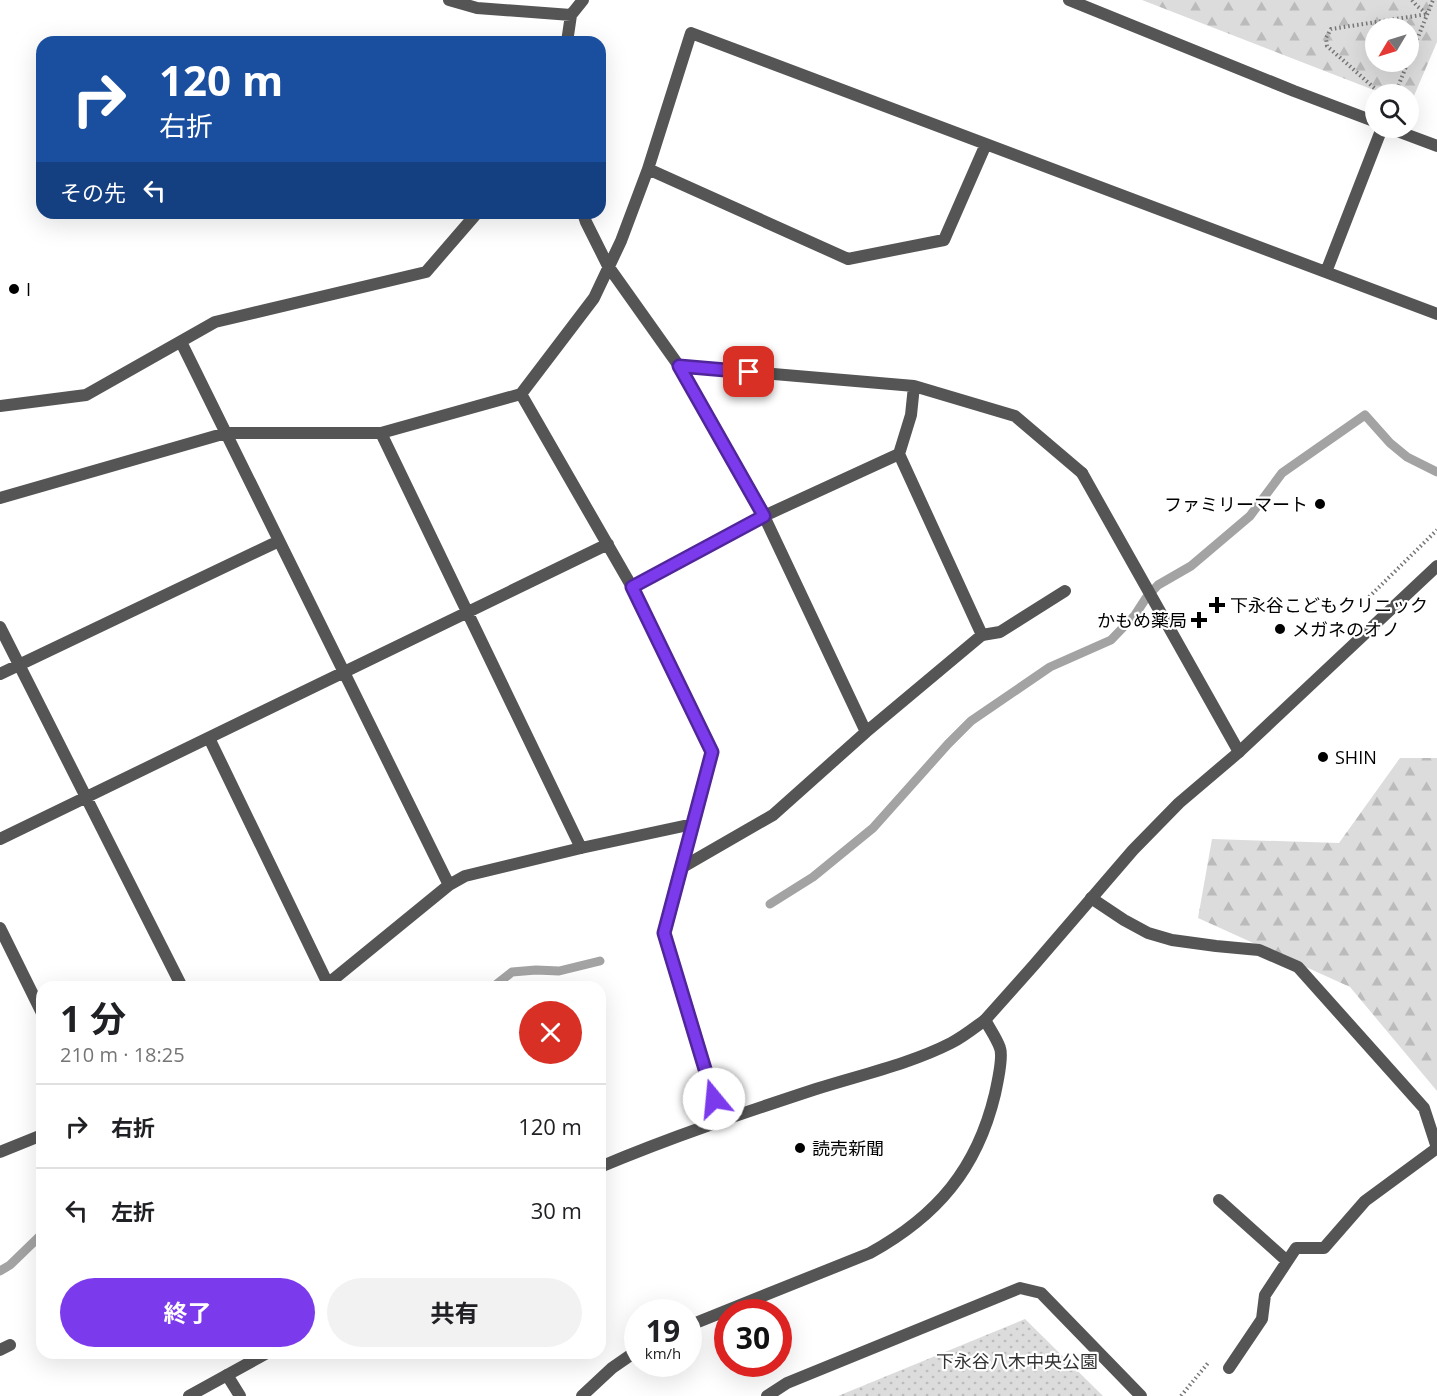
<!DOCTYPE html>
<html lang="ja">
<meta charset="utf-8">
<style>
:root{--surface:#fff;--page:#f2f2f2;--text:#202124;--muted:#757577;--line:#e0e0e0;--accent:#7c3aed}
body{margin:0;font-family:"Open Sans","Noto Sans JP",sans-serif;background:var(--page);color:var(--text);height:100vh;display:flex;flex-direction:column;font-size:22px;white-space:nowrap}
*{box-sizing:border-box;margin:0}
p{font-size:20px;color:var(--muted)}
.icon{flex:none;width:33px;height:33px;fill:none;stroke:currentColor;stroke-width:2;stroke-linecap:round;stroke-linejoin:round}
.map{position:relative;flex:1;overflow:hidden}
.panel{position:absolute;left:36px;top:981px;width:570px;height:378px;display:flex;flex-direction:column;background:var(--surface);border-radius:18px;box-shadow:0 6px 24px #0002}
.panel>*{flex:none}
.top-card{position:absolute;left:36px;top:36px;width:570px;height:183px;border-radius:18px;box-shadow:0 6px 24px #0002;background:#1a4fa0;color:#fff;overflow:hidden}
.needle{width:39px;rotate:232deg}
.controls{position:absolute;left:1365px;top:18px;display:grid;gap:12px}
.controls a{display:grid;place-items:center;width:54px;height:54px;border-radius:50%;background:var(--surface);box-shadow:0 6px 24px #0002;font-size:30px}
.speed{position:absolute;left:624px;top:1299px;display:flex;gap:12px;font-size:30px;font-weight:700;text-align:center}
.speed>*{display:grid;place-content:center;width:78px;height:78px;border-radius:50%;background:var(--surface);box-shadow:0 6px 24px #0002;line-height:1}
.speed small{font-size:15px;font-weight:400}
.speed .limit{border:9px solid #d22;background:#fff;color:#111}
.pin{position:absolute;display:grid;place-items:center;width:51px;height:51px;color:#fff;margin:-26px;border-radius:12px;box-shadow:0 3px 9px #0006}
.me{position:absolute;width:66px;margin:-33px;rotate:343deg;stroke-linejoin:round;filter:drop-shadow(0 0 4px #0008)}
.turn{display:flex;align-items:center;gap:21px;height:126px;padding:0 24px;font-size:27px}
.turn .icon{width:78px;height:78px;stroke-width:2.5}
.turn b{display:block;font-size:42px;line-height:51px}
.then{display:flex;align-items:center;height:57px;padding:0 24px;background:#0003;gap:12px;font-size:22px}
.round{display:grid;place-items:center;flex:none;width:63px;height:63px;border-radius:32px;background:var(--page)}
.summary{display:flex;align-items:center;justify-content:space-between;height:102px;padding:0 24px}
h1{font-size:36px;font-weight:700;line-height:45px}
.primary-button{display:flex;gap:12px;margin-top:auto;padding:12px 24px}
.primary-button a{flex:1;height:69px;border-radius:36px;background:var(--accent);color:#fff;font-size:24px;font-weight:700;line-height:69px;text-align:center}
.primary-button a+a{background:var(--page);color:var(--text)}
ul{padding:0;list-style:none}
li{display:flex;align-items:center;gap:18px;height:84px;padding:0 24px;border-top:2px solid var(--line)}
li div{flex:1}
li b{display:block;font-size:22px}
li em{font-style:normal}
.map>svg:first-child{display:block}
.forest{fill:url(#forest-firs);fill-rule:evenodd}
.park{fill:url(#park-dots)}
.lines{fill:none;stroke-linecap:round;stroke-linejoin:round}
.stream{stroke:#a3a3a3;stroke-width:9}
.path{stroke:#777;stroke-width:4;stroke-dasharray:1.5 3;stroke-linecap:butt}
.service{stroke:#555;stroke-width:12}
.minor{stroke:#555;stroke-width:12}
.tertiary{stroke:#555;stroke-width:12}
.route-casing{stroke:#51269a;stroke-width:15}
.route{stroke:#7c3aed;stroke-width:10}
.poi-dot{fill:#000;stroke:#fff;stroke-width:2}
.labels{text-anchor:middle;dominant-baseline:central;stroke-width:4.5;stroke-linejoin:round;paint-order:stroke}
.poi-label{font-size:18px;fill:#000;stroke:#fff;text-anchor:start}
.park-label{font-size:18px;fill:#333;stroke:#fff}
</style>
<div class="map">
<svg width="1437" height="1396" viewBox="0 0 1437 1396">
<defs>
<pattern id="forest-firs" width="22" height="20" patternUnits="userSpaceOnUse" patternTransform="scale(1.5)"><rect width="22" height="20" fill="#dcdcdc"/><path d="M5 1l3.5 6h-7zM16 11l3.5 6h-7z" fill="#bbb"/></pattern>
<pattern id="park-dots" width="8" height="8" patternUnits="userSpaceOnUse" patternTransform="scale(1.5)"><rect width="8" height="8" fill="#dcdcdc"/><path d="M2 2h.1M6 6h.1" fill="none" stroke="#bbb" stroke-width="1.8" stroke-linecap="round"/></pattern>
</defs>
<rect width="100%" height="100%" fill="#fff"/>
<path class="forest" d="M1142 0H1437V42L1410 105 1409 104 1408 94H1384ZM1376 28H1408V62H1376Z
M1400 758H1437V1091L1350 987 1198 918 1212 839 1339 843Z"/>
<path class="park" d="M1025 1319 1103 1396H838Z"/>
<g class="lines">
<path class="stream" d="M770 904 813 877 873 828 948 744 971 721 1050 667 1111 640 1135 615 1146 598 1158 585 1191 566 1250 516 1282 473 1365 415 1390 443 1407 457 1437 472
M493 987 512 972 536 970 559 971 600 961
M0 1271 10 1265 42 1234"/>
<path class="path" d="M1412 0 1417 6 1427 14
M1381 94 1327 46 1326 38 1331 29 1428 14
M1395 94 1433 0
M1369 597 1437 530
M1181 1396 1208 1363"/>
<path class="service" d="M1082 473 1239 752
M982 635 1000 632 1065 591
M0 1350 10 1345"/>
<path class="minor" d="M449 0 477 8 571 15
M567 42 571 15 583 0
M648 169 848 259 944 240 986 144
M583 213 586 222 608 266 679 366 764 516 866 732
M1326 272 1382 128
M181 342 449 885
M679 366 914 386 1015 416 1082 473
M521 394 632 587 712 752 664 933 721 1120
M0 406 86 395 215 322 426 272 477 213
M381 433 581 848
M0 498 226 433H381L521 394 594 298 621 241 648 169 691 33 1437 314
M632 587 764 516 899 454 911 415 914 386
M0 627 182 987
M0 674 279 541
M209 738 328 984
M0 839 608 544
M681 868 773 815 866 732 982 635 899 454
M1091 898 1124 920 1148 933 1172 940 1216 946 1259 950 1298 967 1424 1108 1437 1148
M0 928 42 1013
M324 987 449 885 465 876 581 848 693 824
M0 1152 42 1135
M1219 1200 1287 1261
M688 1326 870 1253C937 1216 977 1169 995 1094 997 1085 1003 1056 1000 1048 997 1039 990 1029 985 1020
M1229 1368 1262 1319 1265 1295 1296 1248H1324L1365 1201 1437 1148
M227 1375 240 1396
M582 1396 612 1368 638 1350"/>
<path class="tertiary" d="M1069 0 1294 91 1376 122
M1389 128 1437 146
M600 1167C671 1137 743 1113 816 1089 860 1075 910 1064 951 1043 963 1037 974 1028 985 1020L1034 965 1133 850 1179 803 1239 752 1437 566
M189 1396 267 1353
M767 1396 787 1383 1020 1288 1041 1293 1141 1396"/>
</g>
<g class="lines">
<defs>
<path id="route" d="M714 1099 664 933 712 752 632 587 764 516 679 366 749 372"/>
</defs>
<use href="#route" class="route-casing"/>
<use href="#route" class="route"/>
</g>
<g class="poi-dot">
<circle cx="14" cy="289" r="6"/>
<circle cx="1320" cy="504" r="6"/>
<path d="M1214 596h6v6h6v6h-6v6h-6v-6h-6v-6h6z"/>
<path d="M1196 611h6v6h6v6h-6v6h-6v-6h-6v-6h6z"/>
<circle cx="1280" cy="629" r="6"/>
<circle cx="1323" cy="757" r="6"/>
<circle cx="800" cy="1148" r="6"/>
</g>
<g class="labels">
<g class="poi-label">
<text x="26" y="289">I</text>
<text x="1308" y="504" text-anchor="end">ファミリーマート</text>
<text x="1230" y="605">下永谷こどもクリニック</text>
<text x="1187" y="620" text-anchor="end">かもめ薬局</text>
<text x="1292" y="629">メガネのオノ</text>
<text x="1335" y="757">SHIN</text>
<text x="812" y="1148">読売新聞</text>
</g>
<g class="park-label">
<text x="1017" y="1361">下永谷八木中央公園</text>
</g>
</g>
</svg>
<div class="controls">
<a><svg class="needle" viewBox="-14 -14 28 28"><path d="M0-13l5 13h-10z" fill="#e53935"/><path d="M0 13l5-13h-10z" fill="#757577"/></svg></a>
<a><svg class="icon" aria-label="search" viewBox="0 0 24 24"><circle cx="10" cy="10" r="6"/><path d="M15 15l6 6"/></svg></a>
</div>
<div class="speed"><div>19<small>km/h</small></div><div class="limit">30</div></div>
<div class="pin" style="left:749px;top:372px;background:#d93025"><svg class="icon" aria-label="arrive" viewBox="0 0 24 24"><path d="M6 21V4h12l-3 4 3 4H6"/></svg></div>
<svg class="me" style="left:714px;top:1099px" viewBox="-20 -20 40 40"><circle r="19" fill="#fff"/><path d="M0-13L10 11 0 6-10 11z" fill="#7c3aed"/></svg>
<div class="top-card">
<div class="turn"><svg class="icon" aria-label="right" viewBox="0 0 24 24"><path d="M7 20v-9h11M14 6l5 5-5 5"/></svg><div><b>120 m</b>右折</div></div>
<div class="then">その先<svg class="icon" aria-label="left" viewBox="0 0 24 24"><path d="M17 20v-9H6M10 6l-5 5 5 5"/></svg></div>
</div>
<section class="panel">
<div class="summary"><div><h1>1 分</h1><p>210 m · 18:25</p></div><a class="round" style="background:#d93025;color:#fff"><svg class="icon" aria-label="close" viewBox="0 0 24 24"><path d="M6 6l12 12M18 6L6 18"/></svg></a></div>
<ul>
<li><svg class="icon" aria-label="right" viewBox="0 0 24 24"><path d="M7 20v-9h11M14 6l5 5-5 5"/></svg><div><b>右折</b></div><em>120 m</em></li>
<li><svg class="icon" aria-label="left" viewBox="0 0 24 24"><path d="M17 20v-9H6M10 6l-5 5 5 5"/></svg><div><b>左折</b></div><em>30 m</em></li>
</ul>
<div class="primary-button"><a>終了</a><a>共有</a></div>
</section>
</div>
